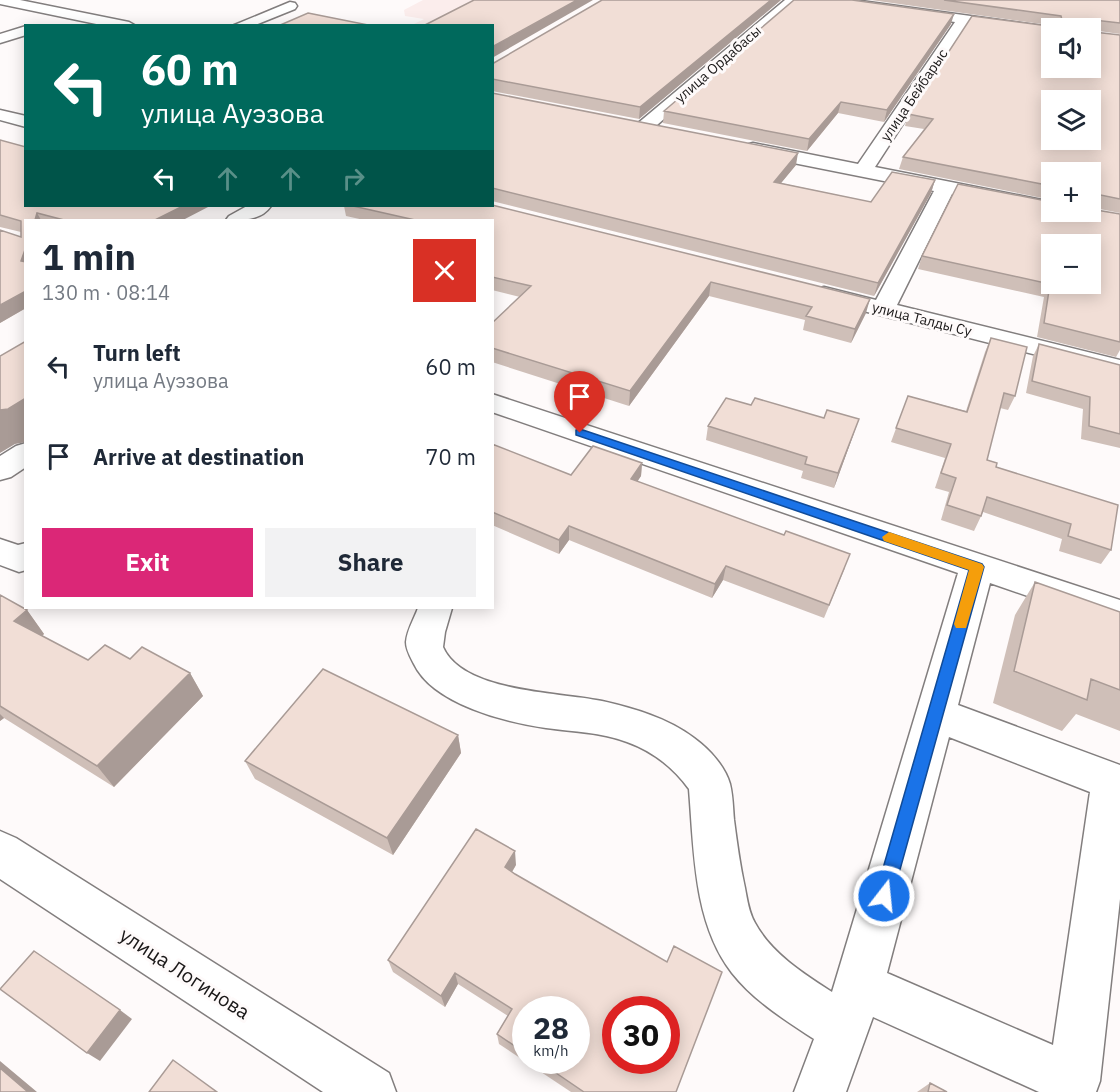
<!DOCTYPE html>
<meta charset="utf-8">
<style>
:root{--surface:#fff;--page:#f2f2f3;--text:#1f2937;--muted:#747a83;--accent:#db2777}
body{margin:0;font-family:"IBM Plex Sans",sans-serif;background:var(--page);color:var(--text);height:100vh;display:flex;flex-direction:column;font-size:22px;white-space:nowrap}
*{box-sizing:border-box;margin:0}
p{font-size:20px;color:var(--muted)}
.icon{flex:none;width:33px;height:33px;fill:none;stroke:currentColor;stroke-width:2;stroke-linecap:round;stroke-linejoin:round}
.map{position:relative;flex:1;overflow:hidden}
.details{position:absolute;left:24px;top:219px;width:470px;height:390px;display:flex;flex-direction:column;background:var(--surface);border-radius:0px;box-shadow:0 3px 15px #0003}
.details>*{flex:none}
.banner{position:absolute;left:24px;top:24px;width:470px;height:183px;border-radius:0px;box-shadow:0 3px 15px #0003;background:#00695c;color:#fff;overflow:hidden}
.controls{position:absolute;left:1041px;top:18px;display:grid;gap:12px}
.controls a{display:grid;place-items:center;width:60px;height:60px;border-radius:0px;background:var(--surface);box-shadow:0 3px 15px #0003;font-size:30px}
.speed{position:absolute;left:512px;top:996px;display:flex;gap:12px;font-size:30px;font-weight:700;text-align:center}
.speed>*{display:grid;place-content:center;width:78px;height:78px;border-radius:50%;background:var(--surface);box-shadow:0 3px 15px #0003;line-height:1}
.speed small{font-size:15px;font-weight:400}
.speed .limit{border:9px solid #d22;background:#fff;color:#111}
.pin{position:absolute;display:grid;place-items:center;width:51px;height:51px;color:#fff;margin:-62px -26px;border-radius:50% 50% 50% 0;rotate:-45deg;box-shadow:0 0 6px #0007}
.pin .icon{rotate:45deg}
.me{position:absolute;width:66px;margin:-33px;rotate:16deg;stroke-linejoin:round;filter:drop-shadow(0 0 4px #0008)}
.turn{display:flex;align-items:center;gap:21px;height:126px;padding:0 18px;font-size:27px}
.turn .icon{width:78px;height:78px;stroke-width:2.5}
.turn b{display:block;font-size:42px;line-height:51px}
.lanes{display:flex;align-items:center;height:57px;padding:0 18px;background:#0003;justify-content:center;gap:30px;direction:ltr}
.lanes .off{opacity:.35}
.round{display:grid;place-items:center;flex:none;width:63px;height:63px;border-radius:0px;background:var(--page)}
.head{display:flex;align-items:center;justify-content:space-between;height:102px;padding:0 18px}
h1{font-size:36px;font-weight:700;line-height:45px}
.cta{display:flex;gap:12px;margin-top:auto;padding:12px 18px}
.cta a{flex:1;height:69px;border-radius:0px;background:var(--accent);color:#fff;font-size:24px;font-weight:700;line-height:69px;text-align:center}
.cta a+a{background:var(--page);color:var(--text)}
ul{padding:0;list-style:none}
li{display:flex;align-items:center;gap:18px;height:90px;padding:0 18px}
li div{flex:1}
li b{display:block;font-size:22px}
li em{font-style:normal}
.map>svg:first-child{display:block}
.built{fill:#fbedec}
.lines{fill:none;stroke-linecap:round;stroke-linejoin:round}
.street-casing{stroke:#827e7e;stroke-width:3}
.street{fill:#fff;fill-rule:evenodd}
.wall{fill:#cfbfb8;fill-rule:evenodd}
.shaded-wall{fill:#a99b96}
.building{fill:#f1ded6;stroke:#a99b96;stroke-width:1.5;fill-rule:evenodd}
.route{fill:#1a73e8;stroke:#114b97;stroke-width:1.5}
.slow{fill:#f59e0b}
.labels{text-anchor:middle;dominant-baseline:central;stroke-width:6;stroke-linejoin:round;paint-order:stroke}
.far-street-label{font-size:14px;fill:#1a1818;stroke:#fefafa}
.near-street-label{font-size:20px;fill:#1a1818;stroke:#fefafa}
</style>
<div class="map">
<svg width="1120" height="1092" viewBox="0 0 1120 1092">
<rect width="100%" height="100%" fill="#fefafa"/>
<path class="built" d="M423 0H581L492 26 412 25 424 19 405 16 404 10Z"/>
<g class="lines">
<defs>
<path id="street" d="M0 0H20L129 22 136 26H106L0 4Z
M785 0H800L649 132H637L634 128 637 124Z
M818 0H854L1057 28H1052V35L968 24 875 167 1052 202V212H1060L1052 214 952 194 897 305 1120 360V376L816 299 812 294 816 289 824 287 876 300 934 191 753 155 746 153 744 149 746 145 753 143 858 164 955 22 825 4Z
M290 2 295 3 297 6 295 9 253 26H232Z
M26 26V35L0 43V34Z
M0 110 26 116V127L0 120Z
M247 206H271C261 221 242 220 226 220L229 216Z
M492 394 1120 600V628L990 583 958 705 1120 765V899L1100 1081 1096 1092H1039L873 1017 846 1092H794L814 1039C785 1020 754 1001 732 973 693 923 694 849 689 789 673 767 652 751 627 742 601 732 574 732 546 728 505 722 433 704 414 664 411 658 406 650 406 642 407 630 414 619 418 608H452L445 632 443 647C463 693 561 692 602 701 633 708 668 718 694 738 709 749 725 766 730 784 733 796 733 809 734 820 737 843 740 866 745 888 747 899 749 913 755 923 771 953 804 974 832 992L958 573 492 412ZM949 737 1090 792 1053 1045 887 973Z
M26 443V467L11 477 0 480V456L16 446Z
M0 539 18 545 26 543V570L19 572 0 565Z
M0 831 16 838 389 1073 396 1092H323L0 879Z"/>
</defs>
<use href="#street" class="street-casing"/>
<use href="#street" class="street"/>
</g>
<path class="wall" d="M781 0 639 119 492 91V64Z
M871 0H1120V34L1092 30 1094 32 1120 35V213L1090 207V172H1052V200L899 169 903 157 924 129 905 126 908 114 1056 27V26Z
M951 24 884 122 838 113 807 151 663 123 664 111Z
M492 93 796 165 781 183 871 202 935 180 931 193 874 296 492 201Z
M0 140 183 220H26V308L0 323 21 237V232L0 227Z
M344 206H492L866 313 851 343 803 330 805 320 709 296 629 406 492 362V323L520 297 492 290V220H364L346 216Z
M1120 214V350L1116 357 1037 337 1044 297 918 269 922 256Z
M991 338 1015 396 1008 410 1000 408 987 460 1111 550 1101 564 1059 551 1062 539 983 512 974 531 941 520 949 492 935 488 945 458 891 442 908 396 966 411 985 352Z
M1039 344 1120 365V448L1081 439 1083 409 1026 393 1033 356Z
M751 405 854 433 834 488 801 478 803 471 706 440 708 426Z
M492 444 571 475 642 463 641 476 637 481 845 568 824 618 723 580 712 598 569 540 559 554 492 525Z
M1035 582 1120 612V731L1076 714 1062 731 993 703 1015 615Z
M0 595 27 610 44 634 42 636 88 660 130 659 190 673 203 696 114 787 4 718 0 721Z
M458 735 461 753 393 855 255 779 245 761Z
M516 865 512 872 676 1092H571L499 1044 497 1034 508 1016 458 984 445 1007 393 972 388 960ZM525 1010 576 1060H525Z
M930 1083 947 1092H917Z"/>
<path class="shaded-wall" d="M577 0H593L492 58V47Z
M771 0H781L639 119 640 107Z
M954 14 951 24 884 122 887 110Z
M841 102 838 113 807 151 809 139Z
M798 153 796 165 772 194 774 182Z
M935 180 931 193 874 296 878 283Z
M183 206H210L183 220H155Z
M37 213 41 220H35Z
M26 247V270L21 261Z
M711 282 709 296 629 406 630 391Z
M26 291V308L0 323V305Z
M870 299 866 313 851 343 855 329Z
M26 398V442L15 444 0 453V410Z
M859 419 854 433 834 488 838 473Z
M642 463 641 476 630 493 631 479Z
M569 526V540L559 554V540Z
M726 566 723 580 712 598 715 584Z
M27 610 44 634 32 644 14 621Z
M190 673 203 696 114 787 97 766Z
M0 714 4 718 0 721Z
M458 735 461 753 393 855 387 838Z
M515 851 516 865 507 880 505 867Z
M455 973 458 984 445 1007 441 996Z
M120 1010 132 1019 100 1061 87 1053Z
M0 1061 37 1092H28L0 1068Z"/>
<path class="building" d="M474 0H577L492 47V26H423Z
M602 0H771L640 107 492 79V64Z
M794 0H852L954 14 887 110 841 102 809 139 664 111Z
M944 0H1120V23L1094 20 1092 22V30L1094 32 1120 35V199L1096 194 1094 197H1090V172H1052V186L903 157 933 119 908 114 972 16 1056 27 1058 20H1062L1061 16ZM1052 28H1090V68H1052ZM1052 100H1090V140H1052Z
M308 13 373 26H278Z
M492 93 798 153 774 182 871 202 892 172 935 180 878 283 492 188Z
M0 140 26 147V206H183L155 220H64L37 213 35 220H26V247L21 261 26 262V291L0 305V230L21 237V221L0 215Z
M958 184 1052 202V212H1090V209L1120 214V342L1044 323 1050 284 922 256ZM1052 244H1090V284H1052Z
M492 205 870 299 855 329 806 316 812 307 711 282 630 391 492 348V323L531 286 492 277V220H415L353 206H492Z
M991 338 1027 347 1015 396 1004 393 987 460 997 463 996 467 1118 505 1111 550 1068 536 1071 524 987 497 981 516 947 505 956 478 941 473 951 444 896 428 908 396 967 412Z
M26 341V398L8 409 0 410V356Z
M1039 344 1120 365V434L1089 426 1090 397 1032 381Z
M726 398 751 405 755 398 824 418 827 410 859 419 838 473 805 464 807 457 708 426Z
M492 444 571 475 593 446 642 463 631 479 784 535 786 531 850 554 829 605 726 566 715 584 569 526 559 540 492 512Z
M1035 582 1120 612V690L1091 679 1087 700 1014 671Z
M0 595 27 610 14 621 88 660 105 645 130 659 142 647 190 673 97 766 0 706Z
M323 669 458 735 387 838 245 761Z
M476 829 515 851 505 867 515 874 667 962 674 946 722 972 676 1092H584L537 1060H576V1010H525V1053L497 1034 512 1009 455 973 441 996 388 960ZM615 1010H666V1060H615Z
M34 951 120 1010 87 1053 0 989Z
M173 1060 217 1092H149Z
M0 1068 28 1092H0Z
M930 1083 947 1092H928Z"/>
<path class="route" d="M580 429 982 564 984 567 891 902 884 905 878 902 875 896 969 570 576 435V430Z"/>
<path class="slow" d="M889 532 982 564 984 567 966 628H956L954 624 969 570 884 541 882 537Z"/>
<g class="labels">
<g class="far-street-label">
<text transform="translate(718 64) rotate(-41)">улица Ордабасы</text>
<text transform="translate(914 95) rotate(-56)">улица Бейбарыс</text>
<text transform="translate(922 319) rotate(14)">улица Талды Су</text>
</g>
<g class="near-street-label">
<text transform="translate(185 973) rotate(33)">улица Логинова</text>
</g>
</g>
</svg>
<div class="controls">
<a><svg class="icon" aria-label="sound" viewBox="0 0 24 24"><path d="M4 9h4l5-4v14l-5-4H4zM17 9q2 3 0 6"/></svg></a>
<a><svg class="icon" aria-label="layers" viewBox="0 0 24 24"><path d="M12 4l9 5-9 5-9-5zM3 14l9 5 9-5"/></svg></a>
<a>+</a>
<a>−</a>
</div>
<div class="speed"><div>28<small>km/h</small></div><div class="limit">30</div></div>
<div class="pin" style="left:580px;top:433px;background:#d93025"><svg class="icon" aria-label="arrive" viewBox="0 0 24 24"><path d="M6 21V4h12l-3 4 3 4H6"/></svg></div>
<svg class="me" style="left:884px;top:896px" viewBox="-20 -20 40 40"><circle r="17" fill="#1a73e8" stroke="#fff" stroke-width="3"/><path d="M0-11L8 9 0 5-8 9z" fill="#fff"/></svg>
<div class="banner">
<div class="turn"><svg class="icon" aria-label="left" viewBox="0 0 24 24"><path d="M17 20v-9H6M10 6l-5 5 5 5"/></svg><div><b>60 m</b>улица Ауэзова</div></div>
<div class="lanes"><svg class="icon" aria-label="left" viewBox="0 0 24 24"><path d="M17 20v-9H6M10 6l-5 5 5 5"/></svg><svg class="icon off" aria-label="ahead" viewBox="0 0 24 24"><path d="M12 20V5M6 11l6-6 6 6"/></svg><svg class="icon off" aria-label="ahead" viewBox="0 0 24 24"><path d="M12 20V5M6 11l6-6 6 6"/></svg><svg class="icon off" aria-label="right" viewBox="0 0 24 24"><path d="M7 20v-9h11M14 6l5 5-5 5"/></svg></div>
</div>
<section class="details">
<div class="head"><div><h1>1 min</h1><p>130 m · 08:14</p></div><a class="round" style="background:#d93025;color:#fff"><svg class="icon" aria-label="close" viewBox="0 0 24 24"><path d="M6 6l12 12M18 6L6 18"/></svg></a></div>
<ul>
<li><svg class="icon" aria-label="left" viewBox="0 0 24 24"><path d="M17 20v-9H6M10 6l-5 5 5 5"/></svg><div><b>Turn left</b><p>улица Ауэзова</p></div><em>60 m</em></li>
<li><svg class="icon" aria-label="arrive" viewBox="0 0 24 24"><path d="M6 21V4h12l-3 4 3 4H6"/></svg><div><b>Arrive at destination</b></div><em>70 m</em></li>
</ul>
<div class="cta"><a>Exit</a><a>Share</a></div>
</section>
</div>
